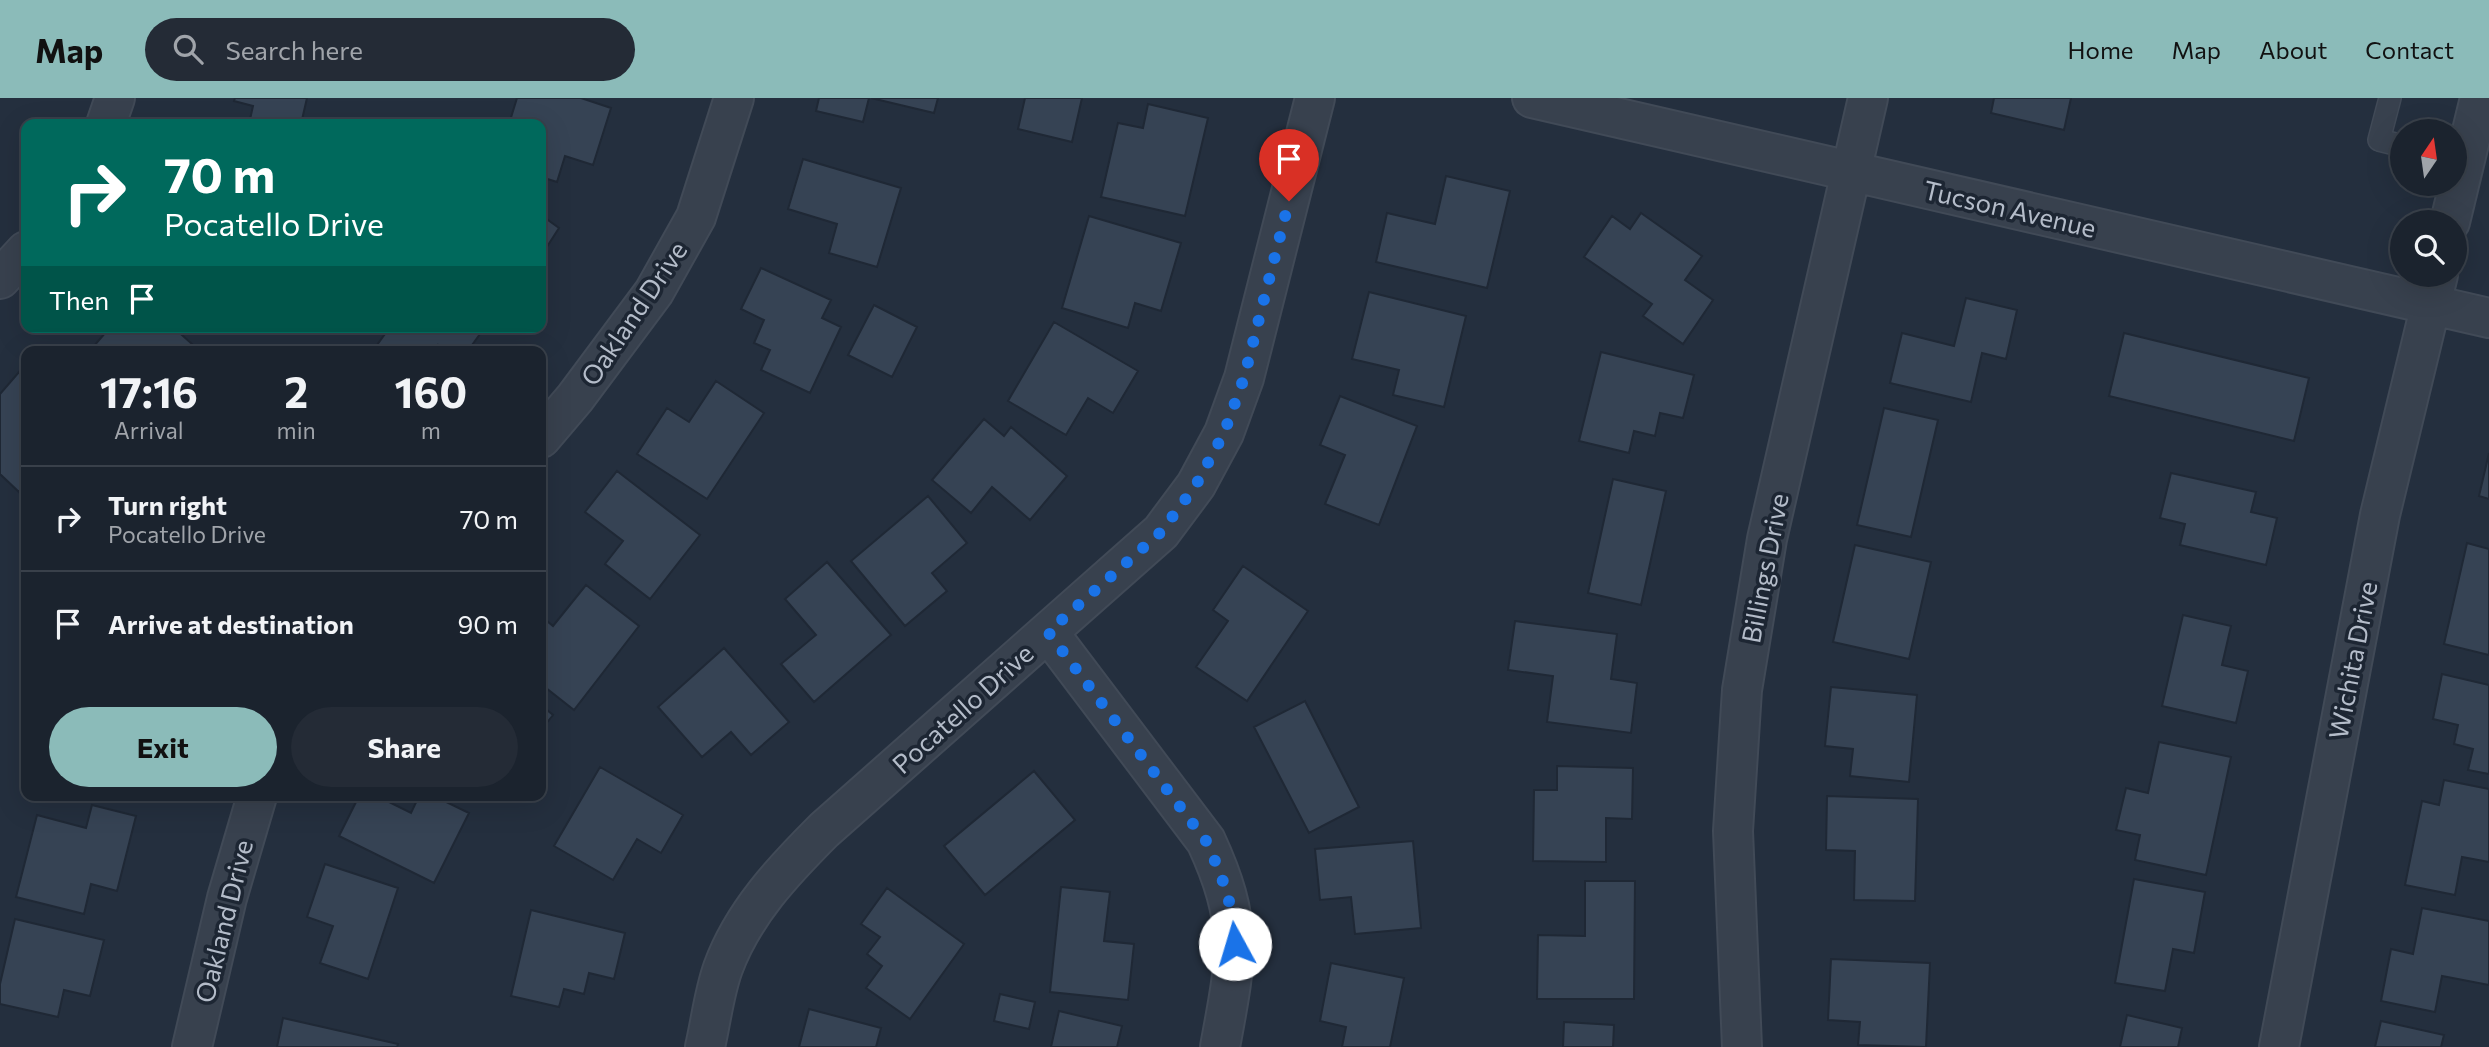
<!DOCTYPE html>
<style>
:root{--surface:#1b232e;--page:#242b36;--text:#f1f3f6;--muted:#a0a4aa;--line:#39404a;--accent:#8bbbb9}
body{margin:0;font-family:Commissioner,sans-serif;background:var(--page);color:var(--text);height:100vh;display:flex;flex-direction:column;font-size:26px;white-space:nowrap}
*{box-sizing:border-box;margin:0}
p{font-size:23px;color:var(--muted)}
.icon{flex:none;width:38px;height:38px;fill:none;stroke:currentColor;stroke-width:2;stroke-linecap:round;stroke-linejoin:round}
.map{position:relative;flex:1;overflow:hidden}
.drawer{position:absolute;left:21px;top:248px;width:525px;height:455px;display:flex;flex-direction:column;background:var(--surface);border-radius:14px;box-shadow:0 7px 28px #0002,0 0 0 2px var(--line)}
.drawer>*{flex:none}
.hud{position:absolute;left:21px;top:21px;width:525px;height:214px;border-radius:14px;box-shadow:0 7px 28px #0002,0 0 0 2px var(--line);background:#00695c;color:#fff;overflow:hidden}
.needle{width:46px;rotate:13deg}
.tools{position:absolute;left:2390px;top:21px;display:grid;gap:14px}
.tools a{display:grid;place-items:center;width:77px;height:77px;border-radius:50%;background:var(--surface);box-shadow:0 7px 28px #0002,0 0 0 2px var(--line);font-size:35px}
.pin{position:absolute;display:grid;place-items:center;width:60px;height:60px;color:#fff;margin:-72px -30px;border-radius:50% 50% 50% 0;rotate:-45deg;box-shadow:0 0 7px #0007}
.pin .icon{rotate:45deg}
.me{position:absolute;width:77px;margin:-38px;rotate:354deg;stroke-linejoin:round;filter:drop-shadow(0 0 5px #0008)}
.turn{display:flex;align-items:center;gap:24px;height:147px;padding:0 28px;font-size:32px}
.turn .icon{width:91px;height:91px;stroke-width:2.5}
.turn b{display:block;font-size:49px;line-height:60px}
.then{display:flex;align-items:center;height:66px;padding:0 28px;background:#0003;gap:14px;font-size:26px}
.eta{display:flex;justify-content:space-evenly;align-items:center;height:119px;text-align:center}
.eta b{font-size:42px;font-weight:700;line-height:49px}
.button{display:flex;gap:14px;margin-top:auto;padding:14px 28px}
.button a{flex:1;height:80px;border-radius:42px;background:var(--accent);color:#111;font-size:28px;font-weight:700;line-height:80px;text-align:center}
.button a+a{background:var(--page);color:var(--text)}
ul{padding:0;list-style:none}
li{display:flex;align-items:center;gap:21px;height:105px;padding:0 28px;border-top:2px solid var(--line)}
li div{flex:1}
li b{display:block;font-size:26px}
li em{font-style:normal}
header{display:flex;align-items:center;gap:42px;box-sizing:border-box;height:98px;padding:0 35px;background:var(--accent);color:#111}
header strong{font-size:33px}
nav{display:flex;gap:38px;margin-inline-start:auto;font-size:24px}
.search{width:490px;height:63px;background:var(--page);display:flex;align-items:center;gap:18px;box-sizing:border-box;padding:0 24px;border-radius:38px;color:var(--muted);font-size:26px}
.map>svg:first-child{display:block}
.building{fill:#364354;stroke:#1f2835;stroke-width:2}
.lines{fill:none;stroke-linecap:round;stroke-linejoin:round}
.service-casing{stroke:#414a57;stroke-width:24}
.minor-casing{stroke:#414a57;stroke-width:42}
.service{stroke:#38414e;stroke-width:21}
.minor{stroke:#38414e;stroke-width:38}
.route{stroke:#1a73e8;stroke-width:12;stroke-dasharray:0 21.6}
.labels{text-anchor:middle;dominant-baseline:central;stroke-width:7;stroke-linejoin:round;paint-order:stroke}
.street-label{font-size:26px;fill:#b4bcc9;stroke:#1d2633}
</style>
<header>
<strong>Map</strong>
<div class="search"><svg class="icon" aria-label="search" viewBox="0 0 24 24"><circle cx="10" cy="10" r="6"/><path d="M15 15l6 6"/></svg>Search here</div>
<nav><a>Home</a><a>Map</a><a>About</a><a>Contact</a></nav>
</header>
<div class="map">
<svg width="2489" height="949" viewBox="0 0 2489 949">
<rect width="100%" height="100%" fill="#242f3e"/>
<path class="building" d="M235 0H307L301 26H249L253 8 234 3Z
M517 0H581L611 10 593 67 565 58 557 84 541 79V26H509Z
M819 0H869L863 24 816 13Z
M871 0H938L934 15Z
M1025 0H1082L1072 44 1018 31Z
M1994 0H2071L2064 32 1991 15Z
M1148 6 1208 20 1185 118 1101 99 1118 25 1143 30Z
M803 61 901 90 877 169 829 155 837 126 788 111Z
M1446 78 1510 93 1487 190 1376 164 1387 115 1435 126Z
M1641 115 1702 158 1685 182 1713 202 1683 246 1643 218 1652 206 1584 159 1612 118 1630 131Z
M541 117 559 130 541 158Z
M1089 118 1181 145 1161 213 1135 205 1128 230 1062 210Z
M761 170 831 202 822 220 841 229 810 295 761 272 770 252 754 245 764 222 741 211Z
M1369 194 1466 218 1444 309 1393 297 1399 272 1352 261Z
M1966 200 2017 212 2006 261 1982 255 1971 304 1890 285 1902 235 1954 248Z
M874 207 917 229 892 279 848 257Z
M1054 224 1138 273 1113 315 1088 300 1066 337 1008 303Z
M102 229H173L192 246 185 254H98L93 249 107 233Z
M390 229H485L467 254H448L438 247 433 254H372Z
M2124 235 2309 280 2294 343 2109 298Z
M1601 254 1694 277 1683 320 1660 315 1655 338 1634 333 1629 355 1579 343Z
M19 274 26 281V386L19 394 0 376V296Z
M716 283 764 315 707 401 637 356 667 310 689 324Z
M1340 298 1417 328 1379 427 1325 406 1345 357 1320 347Z
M1884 310 1938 322 1911 439 1857 427Z
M984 321 1004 338 1011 329 1067 378 1030 422 992 389 971 415 932 382Z
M2489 355V401L2479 398Z
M617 373 700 437 650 501 605 466 623 443 585 414Z
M2171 375 2256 394 2251 414 2277 420 2266 467 2180 447 2185 426 2160 420Z
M1613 381 1666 393 1641 507 1588 495Z
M928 398 967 445 932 475 947 493 905 528 851 463Z
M2467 445 2489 451V557L2444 546Z
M1855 447 1931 464 1909 561 1833 544Z
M827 464 891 537 814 604 781 566 816 537 785 501Z
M1243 468 1308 513 1247 603 1196 569 1228 523 1213 512Z
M586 487 639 528 574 612 541 586V518L553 528Z
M2183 517 2231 528 2222 567 2248 573 2236 625 2162 608Z
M1515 523 1617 536 1611 581 1637 585 1631 635 1547 624 1553 578 1508 572Z
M724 550 789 624 751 657 731 634 702 659 658 609Z
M2442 576 2489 587V676L2468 672 2473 651 2454 646 2458 627 2433 621Z
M1831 589 1917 597 1909 684 1850 678 1853 651 1825 648Z
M1305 603 1359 709 1309 735 1254 629Z
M541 607 553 617 541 632Z
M2159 644 2231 659 2206 777 2135 762 2140 737 2116 732 2126 690 2148 695Z
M1557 668 1633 670 1632 721 1606 720V764L1533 763 1534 692H1557Z
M600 669 683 717 661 755 637 741 613 782 554 748Z
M1034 673 1075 722 985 797 944 748Z
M2444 682 2489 691V764L2462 759 2455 797 2405 787 2422 703 2439 707Z
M359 698H377L411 715 419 698H434L469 715 434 785 339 738Z
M1827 698 1918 701 1915 803 1854 802 1855 753 1826 752Z
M92 707 136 718 117 793 91 786 84 816 16 799 37 717 86 730Z
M1413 743 1421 830 1355 836 1351 799 1320 802 1315 751Z
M325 766 398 790 368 881 320 865 333 828 307 819Z
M2134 781 2205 794 2194 855 2173 851 2165 893 2115 885Z
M1585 783H1635L1634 901H1537L1538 837 1585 838Z
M1061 789 1110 794 1104 843 1134 846 1128 902 1050 894Z
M887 790 964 846 910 921 866 890 882 868 867 856 880 839 861 826Z
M2422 810 2489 823V887L2442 878 2435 914 2381 903 2391 851 2413 856Z
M531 812 625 835 614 881 589 875 584 896 564 891 559 909 511 898Z
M15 821 104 842 90 898 64 892 58 919 0 906V886Z
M1831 861 1930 865 1926 949 1858 947 1860 924 1828 922Z
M1331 865 1404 880 1390 949H1342L1346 929 1320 923Z
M1000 896 1035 904 1029 931 994 923Z
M809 911 881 930 876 949H799Z
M1059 913 1122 928 1117 949H1051Z
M2127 917 2182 930 2178 949H2120Z
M283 920 398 946 397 949H277Z
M2381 923 2444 937 2441 949H2375Z
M1564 924 1614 927 1613 949H1563Z"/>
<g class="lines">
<defs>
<path id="service" d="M2390 0 2379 42 2403 48"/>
<path id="minor" d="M1532 0 2489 220
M106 26 115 0
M2450 124 2480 0
M0 181 26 153
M541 340 575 300 654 194 696 119 734 0
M1048 534 1206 743C1245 827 1236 862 1220 949
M192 949 227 800 257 698
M705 949C711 923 714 895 723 870 743 815 784 772 824 732L1161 434 1196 387 1224 335 1244 280 1315 0
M1742 949 1733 733 1742 592 1767 441 1868 0
M2279 949 2380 417 2438 177"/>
</defs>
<use href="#service" class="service-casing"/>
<use href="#minor" class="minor-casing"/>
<use href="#service" class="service"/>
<use href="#minor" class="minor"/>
</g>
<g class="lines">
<path class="route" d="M1235 846C1234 808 1222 777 1206 743L1048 534 1161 434 1196 387 1224 335 1244 280 1289 103"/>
</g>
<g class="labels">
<g class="street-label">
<text transform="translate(2010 110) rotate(13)">Tucson Avenue</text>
<text transform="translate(633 215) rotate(-56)">Oakland Drive</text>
<text transform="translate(1764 470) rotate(-79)">Billings Drive</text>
<text transform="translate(2352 562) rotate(-79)">Wichita Drive</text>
<text transform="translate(962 610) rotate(-42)">Pocatello Drive</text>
<text transform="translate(223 823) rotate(-76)">Oakland Drive</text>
</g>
</g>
</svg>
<div class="tools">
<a><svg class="needle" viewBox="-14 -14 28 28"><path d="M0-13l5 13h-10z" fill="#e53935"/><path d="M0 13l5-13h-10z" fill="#a0a4aa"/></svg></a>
<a><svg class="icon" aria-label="search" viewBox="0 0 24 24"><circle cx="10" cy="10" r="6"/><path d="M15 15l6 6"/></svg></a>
</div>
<div class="pin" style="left:1289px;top:103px;background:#d93025"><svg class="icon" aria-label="arrive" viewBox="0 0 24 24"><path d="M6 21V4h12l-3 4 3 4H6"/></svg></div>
<svg class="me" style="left:1235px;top:846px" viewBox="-20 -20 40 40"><circle r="19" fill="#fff"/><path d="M0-13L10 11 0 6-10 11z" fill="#1a73e8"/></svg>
<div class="hud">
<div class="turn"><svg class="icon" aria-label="right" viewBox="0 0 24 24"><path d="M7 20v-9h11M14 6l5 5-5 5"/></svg><div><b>70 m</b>Pocatello Drive</div></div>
<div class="then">Then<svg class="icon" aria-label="arrive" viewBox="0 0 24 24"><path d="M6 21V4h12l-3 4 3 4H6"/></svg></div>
</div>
<section class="drawer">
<div class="eta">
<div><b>17:16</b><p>Arrival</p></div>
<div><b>2</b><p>min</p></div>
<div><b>160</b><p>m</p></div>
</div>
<ul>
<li><svg class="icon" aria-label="right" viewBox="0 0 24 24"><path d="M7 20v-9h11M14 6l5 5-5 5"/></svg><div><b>Turn right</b><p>Pocatello Drive</p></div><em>70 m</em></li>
<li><svg class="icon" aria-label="arrive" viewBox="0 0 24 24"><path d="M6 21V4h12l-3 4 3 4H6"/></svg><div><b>Arrive at destination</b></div><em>90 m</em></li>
</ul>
<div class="button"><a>Exit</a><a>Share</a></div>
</section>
</div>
